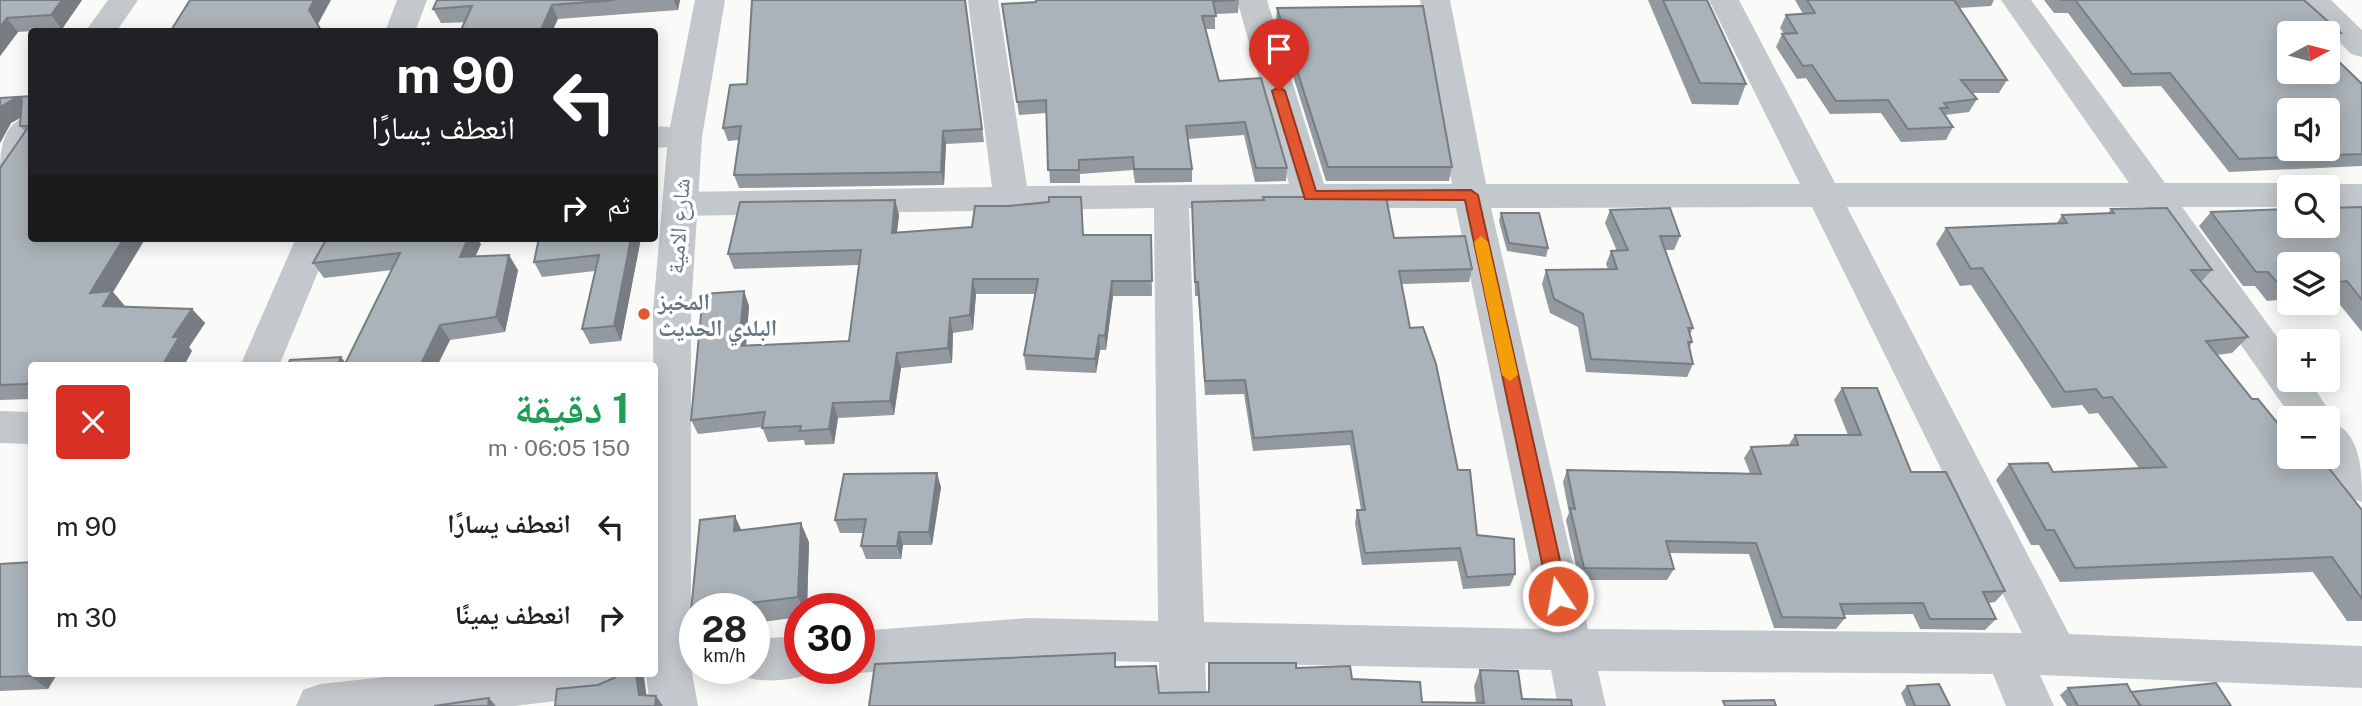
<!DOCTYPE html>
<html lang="ar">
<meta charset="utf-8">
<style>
:root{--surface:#fff;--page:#f6f6f6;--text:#222;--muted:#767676}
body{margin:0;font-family:"Public Sans","Noto Naskh Arabic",sans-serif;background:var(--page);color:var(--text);direction:rtl;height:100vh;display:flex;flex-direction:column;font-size:26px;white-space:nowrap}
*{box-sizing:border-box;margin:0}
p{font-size:23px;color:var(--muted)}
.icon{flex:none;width:38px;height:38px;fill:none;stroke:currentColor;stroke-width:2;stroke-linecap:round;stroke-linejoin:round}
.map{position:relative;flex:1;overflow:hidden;direction:ltr}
.drawer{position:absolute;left:28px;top:362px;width:630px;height:315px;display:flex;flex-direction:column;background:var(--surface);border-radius:7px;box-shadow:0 4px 18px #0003;direction:rtl}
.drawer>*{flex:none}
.top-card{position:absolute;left:28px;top:28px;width:630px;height:214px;border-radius:7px;box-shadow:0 4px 18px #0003;direction:rtl;background:#202124;color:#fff;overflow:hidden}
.needle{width:46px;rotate:83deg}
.tools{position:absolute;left:2277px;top:21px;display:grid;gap:14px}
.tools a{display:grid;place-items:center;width:63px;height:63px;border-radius:7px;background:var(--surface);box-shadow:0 4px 18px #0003;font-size:35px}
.speed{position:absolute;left:679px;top:593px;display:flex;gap:14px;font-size:35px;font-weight:700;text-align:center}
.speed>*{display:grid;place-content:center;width:91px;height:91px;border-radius:50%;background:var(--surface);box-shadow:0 4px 18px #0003;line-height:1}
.speed small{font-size:18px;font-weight:400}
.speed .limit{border:10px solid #d22;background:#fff;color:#111}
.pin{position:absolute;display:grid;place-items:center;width:60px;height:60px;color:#fff;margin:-72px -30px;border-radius:50% 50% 50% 0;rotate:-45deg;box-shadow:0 0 7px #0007}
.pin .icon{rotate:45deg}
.me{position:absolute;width:77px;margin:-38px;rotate:348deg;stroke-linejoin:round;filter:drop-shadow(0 0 5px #0008)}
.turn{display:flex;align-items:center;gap:24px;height:147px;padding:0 28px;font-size:32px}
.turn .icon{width:91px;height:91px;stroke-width:2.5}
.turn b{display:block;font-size:49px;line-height:60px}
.then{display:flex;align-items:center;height:66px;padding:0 28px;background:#0003;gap:14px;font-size:26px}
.round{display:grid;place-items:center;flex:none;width:74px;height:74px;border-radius:7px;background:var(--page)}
.head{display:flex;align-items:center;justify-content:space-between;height:119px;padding:0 28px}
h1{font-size:42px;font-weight:700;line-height:52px;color:#1e9e55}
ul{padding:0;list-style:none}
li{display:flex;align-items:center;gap:21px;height:91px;padding:0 28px}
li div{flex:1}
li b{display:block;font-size:26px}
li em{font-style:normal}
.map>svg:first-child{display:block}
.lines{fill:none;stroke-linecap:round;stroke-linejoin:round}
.minor{fill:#c3c8cc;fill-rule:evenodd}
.tertiary{fill:#c3c8cc;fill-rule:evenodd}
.wall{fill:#929a9f}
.shaded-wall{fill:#777d82}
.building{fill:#aab3b9;stroke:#777d82;stroke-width:2;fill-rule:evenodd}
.route{fill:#e4572e;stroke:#94391e;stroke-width:2}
.slow{fill:#f59e0b}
.poi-dot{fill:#e4572e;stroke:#fff;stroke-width:2.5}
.labels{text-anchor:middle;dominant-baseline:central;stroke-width:7;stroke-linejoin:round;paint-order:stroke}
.street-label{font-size:23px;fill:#657683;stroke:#fff}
.poi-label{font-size:23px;font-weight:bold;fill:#657683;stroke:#fff;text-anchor:start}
</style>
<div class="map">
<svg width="2362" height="706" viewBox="0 0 2362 706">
<rect width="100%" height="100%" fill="#fafaf8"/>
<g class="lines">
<path class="minor" d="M108 0H138L116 32H85Z
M397 0H427L415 32H385Z
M968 0H998L1027 186 1289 184 1237 0H1267L1324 184H1452L1420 0H1450L1486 184H1800L1709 0H1739L1835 183H2129L2001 0H2031L2165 183H2289L2301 187H2289V207H2182L2289 353V380H2309L2334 418 2332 422C2362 434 2362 473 2362 502L2347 497 2319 457H2328V418H2292L2145 207H1847L2069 634 2362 646V688L2040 675 2054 706H2006L1993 674 1598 671 1606 706H1558L1551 670 1205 663 1207 706H1159V662L1028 660 859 673 847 668H859V631L1028 618 1158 621 1154 208 680 216 668 213 663 204 668 195 680 192 992 187ZM1812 207 2022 633 1588 629 1491 208ZM1189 208H1456L1543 629 1204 622Z
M2299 0H2331L2362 30V57L2351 54Z
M32 114C32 142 32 170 0 178 0 152 0 123 32 114Z
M654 126 697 129 702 137 697 145 654 148Z
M2328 184H2362V208H2328V187H2317Z
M296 238H332L279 366H240Z
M0 411 32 412V444L0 443Z
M800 636V668H818L816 672C792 681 762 684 738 675L735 668H754V639Z
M413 674H630L623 689 607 695 514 706H296L303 690 320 684Z"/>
<path class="tertiary" d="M695 0H725L702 137 691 311V667L698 706H650L646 674H654L653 311 668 137Z"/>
</g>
<path class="wall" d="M0 0H82L62 29 18 32 0 56Z
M437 0H680L678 10 558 19 441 23 433 9Z
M965 0 984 142 946 144 944 185 739 188 734 175 739 140 728 141 723 128Z
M1239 0 1238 13 1215 14V29H1205L1219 81 1287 168 1286 181 1255 182 1244 135 1188 139 1192 169V182L1135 183 1133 170 1080 174V183H1050L1046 113 1019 115 1002 4Z
M1648 0H1707L1746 84 1738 105 1692 104Z
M1795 0H1994L1991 6 1959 8 2007 80 1999 93H1972L1977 99 1969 112 1945 115 1953 127 1946 140 1901 142 1881 113 1830 114 1806 78 1797 79 1776 47 1782 34H1784L1780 28 1786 15 1803 14Z
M2044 0H2304L2341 33 2331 46H2328V33H2289L2362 84V166L2229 172 2161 86 2123 87 2068 13H2054Z
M1277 8 1452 167 1449 181H1326L1276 22Z
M32 96V238H152L145 239 113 292 125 307 192 309 205 323 189 347 192 351 32 366V399L0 400V168L25 131 20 126 21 117 11 123 0 143V98Z
M1263 197 1394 238 1472 269 1469 282 1402 284 1410 328 1458 470 1477 535 1515 574 1510 586 1463 589 1457 561 1362 565 1355 523 1357 510H1361L1350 445 1253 451 1244 394 1205 395 1198 296H1195L1192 202 1263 200Z
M895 200 899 215 897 232 972 227 1008 206 1049 202 1084 235H1151L1152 296H1113L1106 350H1100L1096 373 1026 370 1024 355 1035 294H976L973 330 953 333 952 363 901 368 894 415 838 418 834 444 805 445 804 440 768 442 762 427 698 434 691 420 744 291 749 306 746 345 849 341 859 265 734 269 728 254Z
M2362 207V332L2333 296H2328V264H2289V299L2267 301 2255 286H2243L2199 226 2211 212Z
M2111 209 2212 270 2201 282 2248 337 2232 353 2217 355 2252 399 2362 510V621H2347L2313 572 2060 582 2039 545H2031L1996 480 2009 464 2053 472 2139 468 2098 413 2089 414 2082 405 2052 408 1971 285 1960 286 1936 244 1946 228 2057 223 2062 215 2108 213Z
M1610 210 1680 236 1674 250H1665L1693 328 1690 334 1692 342 1689 349 1693 364 1687 377 1586 372 1578 327 1550 313 1542 284 1546 270 1608 269 1606 264 1611 251H1617L1605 223Z
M1501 213 1548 248 1546 257 1507 251 1499 221Z
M539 238H641L621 341 590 344 582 329 595 271 542 277 534 262Z
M481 244 475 256 518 270 505 332 450 340 437 366H287L341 357 345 363 392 270 324 278 313 263Z
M1842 388 1911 472 2005 591 1995 602 1988 603 1996 619 1985 630 1920 629 1913 614 1844 615 1845 618 1836 629 1774 628 1749 554 1669 553 1674 569 1667 580H1579L1566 520 1569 513 1563 482 1567 470 1750 473 1744 458 1751 447 1788 446 1795 435H1848L1834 400Z
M941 487 932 545H903L901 559H866L861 546 863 533H840L835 520Z
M741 530 809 542 807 609H800V617L754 623V609H695V617L691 611Z
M0 564 32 674H57L48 689 0 691Z
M1209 663 1296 668 1352 679 1422 702 1476 703 1474 686 1480 670 1522 699 1572 706H869L1116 667 1159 693 1209 692Z
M1907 686 1950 706H1906L1901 693Z
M2068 688 2131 692 2231 706H2067L2060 695Z"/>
<path class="shaded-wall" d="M62 0H82L62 29 51 15Z
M314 0H331L318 24 309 10Z
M674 0H680L678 10Z
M552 5 558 19 552 32H540Z
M7 18 18 32 0 56V27Z
M18 97 31 112 11 123 0 143V107Z
M943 131 946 144 944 185 941 172Z
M654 144 657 150 654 165Z
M895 200 899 215 895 248 892 233Z
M124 238 145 239 113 292 125 306 116 320 90 293Z
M468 238H477L481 244 469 271 460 257Z
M631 238H641L621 341 614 326Z
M509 255 518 270 505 332 496 317Z
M973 279 976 294 973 330 970 315Z
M1112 281 1113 296 1106 350 1105 336Z
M744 291 749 306 745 360 739 346Z
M192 309 205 323 189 347 192 351 184 366H162L173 337Z
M950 318 953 333 952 363 948 348Z
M440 325 450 340 437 366H420Z
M1099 335 1100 350 1096 373 1095 359Z
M897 353 901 368 894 415 890 401Z
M341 357 348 366H337Z
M32 377V388L27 384Z
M833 403 838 418 834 444 829 429Z
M937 473 941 487 932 545 929 532Z
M735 516 744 536 734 531Z
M801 523 809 542 807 609H803L798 597Z
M899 532 903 545 901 559 897 546Z
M32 674H57L48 689 30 676Z
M636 674H641L644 677 648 706 639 695Z
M656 696 663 706H655Z
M489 698 496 706H488Z"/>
<path class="building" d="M0 0H62L51 15 7 18 0 27Z
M190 0H314L309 10 322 32H170Z
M437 0H615L552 5 540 32H460L472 6 433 9Z
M752 0H965L982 129 943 131 941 172 734 175 741 126 723 128 730 85 747 84Z
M1036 0H1236L1213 1 1216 16H1202L1219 81 1261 78 1287 168H1256L1245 122 1186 126 1192 169H1134L1133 157 1079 160V170H1048L1046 100 1017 102 1002 4 1036 2Z
M1663 0H1707L1746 84 1700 83Z
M1807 0H1954L2007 80H1961L1977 99 1944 103 1948 108H1940L1953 127 1908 129 1888 100 1836 101 1812 65 1803 66 1782 34 1797 33 1786 15 1815 13Z
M2061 0H2304L2341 33 2328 34 2289 33V72H2328V51L2362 84V154L2239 159 2170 73 2132 74 2075 0ZM2289 110H2328V149H2289Z
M1423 6 1452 167H1328L1277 8Z
M32 96V238H124L90 293 112 291 103 306 192 309 173 337H179L162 366H32V377L27 384 0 385V168L29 126H20L22 99 18 97 0 107V98Z
M1049 197H1081L1083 235H1151L1152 281H1112L1105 336 1099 335 1095 359 1024 355 1038 279H973L970 315 950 318 948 348 897 353 890 401 833 403 829 429 800 431 801 426 762 428 765 412 691 420 703 294 744 291 739 346 849 341 861 250 728 254 740 202 895 200 892 233 972 227 975 206H1008L1049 202Z
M1263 197H1386L1394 238 1465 236 1472 269 1399 271 1410 328 1423 327 1436 364 1458 470H1470L1477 535 1514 539 1515 574 1467 577 1460 548 1365 553 1357 510H1365L1352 431 1254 438 1245 380 1205 381 1198 282H1195L1192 202 1264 200Z
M2362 207V300L2347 281 2328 283V264H2289V286L2281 287 2268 272H2256L2211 212 2289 209V226H2328V208Z
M1670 208 1680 236H1660L1693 328H1688L1692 342H1688L1693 364 1591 359 1583 314 1554 299 1546 270 1617 269 1611 251 1628 250 1610 210Z
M2167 208 2212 270H2191L2248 337 2206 341 2252 399H2258L2283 430 2289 429V457H2320L2362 510V599L2332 557 2075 568 2054 530H2046L2009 464 2048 463 2053 472 2166 467 2112 397 2103 398 2096 389 2065 392 1982 268 1971 269 1946 228 2067 223 2062 215 2114 213 2111 209Z
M1501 213H1539L1548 248 1509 243Z
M327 238H468L460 257 509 255 496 317 440 325 420 366H344L400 253 313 263Z
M539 238H631L614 326 582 329 599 255 534 262Z
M341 357 337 366H287L290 360Z
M1842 388H1877L1911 472H1946L2005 591 1983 592 1996 619H1930L1923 603 1840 604 1845 618 1782 617 1756 543 1666 541 1674 569 1584 568 1570 508 1575 509 1567 470 1761 474 1751 447 1798 445 1795 435H1861Z
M937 473 929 532H899L897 546H861L866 519 835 520 844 474Z
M735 516 734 531 801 523 798 597 704 609H695V610L691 611 700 520Z
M32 562V673L30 676 0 677V564Z
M1115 653V667L1156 666 1159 693 1209 692V663H1296V668L1350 666 1352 679 1420 682 1422 702 1484 703 1480 670 1518 671 1522 699 1571 700 1572 706H869L875 664Z
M617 674H636L639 695 656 696 655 706H555L557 689 598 685 614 678Z
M2216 683 2231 706H2141L2132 693 2140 706H2078L2068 688 2127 684 2131 692Z
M1939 684 1950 706H1915L1907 686Z
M489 698 488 706H434Z
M1774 700 1776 706H1725L1723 701Z"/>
<path class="route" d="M1279 87 1285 91 1316 191 1471 190 1478 195 1568 596 1565 602 1558 604 1552 602 1549 596 1465 200 1305 199 1272 91Z"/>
<path class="slow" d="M1481 236 1488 242 1518 375 1510 381 1502 375 1474 242Z"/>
<circle class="poi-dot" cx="644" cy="314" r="7"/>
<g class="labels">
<g class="street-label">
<text transform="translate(678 226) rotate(-86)">شارع الامية</text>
</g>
<g class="poi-label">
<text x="658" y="301">المخبز<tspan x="658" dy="26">البلدي الحديث</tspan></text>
</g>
</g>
</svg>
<div class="tools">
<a><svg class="needle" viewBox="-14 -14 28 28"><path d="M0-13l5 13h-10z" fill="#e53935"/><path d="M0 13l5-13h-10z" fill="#767676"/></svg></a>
<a><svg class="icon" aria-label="sound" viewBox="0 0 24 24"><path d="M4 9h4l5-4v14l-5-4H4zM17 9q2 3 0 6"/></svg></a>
<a><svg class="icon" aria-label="search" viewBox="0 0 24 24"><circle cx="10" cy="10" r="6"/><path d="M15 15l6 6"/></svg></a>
<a><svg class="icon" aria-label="layers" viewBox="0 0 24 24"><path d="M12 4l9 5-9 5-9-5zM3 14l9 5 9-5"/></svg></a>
<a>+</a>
<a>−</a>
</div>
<div class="speed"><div>28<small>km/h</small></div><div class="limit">30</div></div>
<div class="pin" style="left:1279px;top:91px;background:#d93025"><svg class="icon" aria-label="arrive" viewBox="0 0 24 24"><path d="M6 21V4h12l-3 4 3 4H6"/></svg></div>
<svg class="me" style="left:1558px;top:596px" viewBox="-20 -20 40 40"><circle r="17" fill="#e4572e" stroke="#fff" stroke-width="3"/><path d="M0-11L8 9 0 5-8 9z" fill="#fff"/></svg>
<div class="top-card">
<div class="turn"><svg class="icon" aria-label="left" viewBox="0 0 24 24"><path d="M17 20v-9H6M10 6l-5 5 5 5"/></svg><div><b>90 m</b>انعطف يسارًا</div></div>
<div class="then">ثم<svg class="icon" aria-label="right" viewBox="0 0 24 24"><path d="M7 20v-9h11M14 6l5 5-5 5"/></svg></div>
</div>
<section class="drawer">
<div class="head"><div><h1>1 دقيقة</h1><p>150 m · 06:05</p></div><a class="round" style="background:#d93025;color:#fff"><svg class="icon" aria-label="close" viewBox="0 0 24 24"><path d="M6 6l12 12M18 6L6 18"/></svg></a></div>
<ul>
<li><svg class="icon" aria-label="left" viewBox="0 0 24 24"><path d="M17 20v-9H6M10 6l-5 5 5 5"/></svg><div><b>انعطف يسارًا</b></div><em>90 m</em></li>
<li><svg class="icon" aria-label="right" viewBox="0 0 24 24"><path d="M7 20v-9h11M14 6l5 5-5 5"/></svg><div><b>انعطف يمينًا</b></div><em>30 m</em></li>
</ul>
</section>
</div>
